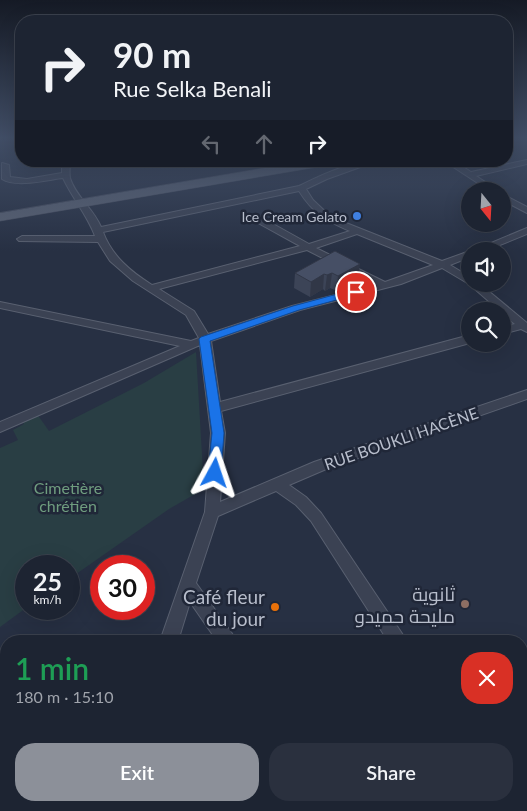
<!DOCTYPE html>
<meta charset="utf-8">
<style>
:root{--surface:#1d2432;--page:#2a303e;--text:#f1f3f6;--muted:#a0a4ac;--line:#3b414d;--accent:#8c9099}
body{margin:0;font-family:Lato,Cairo,sans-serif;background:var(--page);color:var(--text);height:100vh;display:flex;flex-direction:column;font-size:19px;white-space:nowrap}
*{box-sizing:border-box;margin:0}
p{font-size:16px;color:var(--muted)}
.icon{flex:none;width:28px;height:28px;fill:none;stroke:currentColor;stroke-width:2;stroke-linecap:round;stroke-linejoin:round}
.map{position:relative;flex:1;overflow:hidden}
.panel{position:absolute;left:0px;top:635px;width:528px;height:176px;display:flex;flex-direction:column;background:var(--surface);border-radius:20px 20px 0 0;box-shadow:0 5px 20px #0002,0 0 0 1px var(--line)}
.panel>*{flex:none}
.guide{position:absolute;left:15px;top:15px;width:498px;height:152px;border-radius:20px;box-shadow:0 5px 20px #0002,0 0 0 1px var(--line);background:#1d2432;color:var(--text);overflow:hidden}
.needle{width:32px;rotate:162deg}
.fabs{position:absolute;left:461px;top:182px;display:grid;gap:10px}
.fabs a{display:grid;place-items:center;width:50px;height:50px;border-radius:50%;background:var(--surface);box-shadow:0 5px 20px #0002,0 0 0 1px var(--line);font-size:25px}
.speed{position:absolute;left:15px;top:555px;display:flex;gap:10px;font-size:25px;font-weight:700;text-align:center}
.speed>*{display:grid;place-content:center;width:65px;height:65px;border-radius:50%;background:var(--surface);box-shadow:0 5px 20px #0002,0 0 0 1px var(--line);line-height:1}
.speed small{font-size:12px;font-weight:400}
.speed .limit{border:8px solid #d22;background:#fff;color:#111}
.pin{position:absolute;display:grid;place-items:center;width:42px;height:42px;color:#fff;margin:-21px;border:2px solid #fff;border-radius:50%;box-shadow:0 1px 5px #0007}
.me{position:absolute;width:55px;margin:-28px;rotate:5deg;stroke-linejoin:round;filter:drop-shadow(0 0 4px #0008)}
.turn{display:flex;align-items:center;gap:18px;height:105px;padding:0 15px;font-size:22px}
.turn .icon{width:65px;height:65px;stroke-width:2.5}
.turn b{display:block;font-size:35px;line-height:42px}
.lanes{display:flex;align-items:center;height:48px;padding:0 15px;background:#0003;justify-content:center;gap:25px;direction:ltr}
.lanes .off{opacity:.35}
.round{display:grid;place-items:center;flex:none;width:52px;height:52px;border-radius:20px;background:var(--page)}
.overview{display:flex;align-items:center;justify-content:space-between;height:85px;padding:0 15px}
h1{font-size:30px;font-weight:600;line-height:38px;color:#1e9e55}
.button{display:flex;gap:10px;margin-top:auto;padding:10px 15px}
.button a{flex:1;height:58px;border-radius:20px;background:var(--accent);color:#fff;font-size:20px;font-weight:600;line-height:58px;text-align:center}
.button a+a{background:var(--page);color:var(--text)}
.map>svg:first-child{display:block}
.green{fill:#293e44}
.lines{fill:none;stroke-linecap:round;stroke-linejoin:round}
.street-casing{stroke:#596070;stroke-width:2}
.primary-casing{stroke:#454b5c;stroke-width:1}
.street{fill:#3b4253;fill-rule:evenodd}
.primary{fill:#596172;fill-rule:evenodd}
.wall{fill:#3c4457}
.shaded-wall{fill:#313747}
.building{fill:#464f65;stroke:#313747}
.route{fill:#1a73e8;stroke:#114b97}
.shop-dot{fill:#3f7fe0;stroke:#202738;stroke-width:2}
.education-dot{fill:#8d6e63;stroke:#202738;stroke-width:2}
.food-dot{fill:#e8710a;stroke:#202738;stroke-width:2}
.labels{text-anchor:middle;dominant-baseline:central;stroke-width:5;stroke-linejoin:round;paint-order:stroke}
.far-poi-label{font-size:14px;fill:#b8becc;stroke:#202738;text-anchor:end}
.street-label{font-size:16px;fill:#b8becc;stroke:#202738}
.park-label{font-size:16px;fill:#6f9d7f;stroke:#202738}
.near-poi-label{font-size:19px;fill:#b8becc;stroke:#202738;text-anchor:end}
</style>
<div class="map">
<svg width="527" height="811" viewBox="0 0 527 811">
<rect width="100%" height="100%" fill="#273043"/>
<path class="green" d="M196 352 204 489 169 509 69 579V566H26V608L0 627V448L18 440 13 430 24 424 21 420 37 414 49 431 144 383Z"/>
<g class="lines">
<defs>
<path id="street" d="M527 160V164L476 176 499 191H490L444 161H454L471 172Z
M62 161H70C70 166 69 173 70 178 76 197 93 208 101 227L299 186C322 175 350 161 377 161L327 179 306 189 313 200 331 217 442 261 467 252 470 251V257L450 265 470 277V284H480L527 323V332L521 329 502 334V327L515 324 502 314V311H500L469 284 442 268 401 284 300 310 211 341 220 402 470 335V343L221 411 225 433 220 502 314 462 527 390V399L324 470 289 485 306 497 321 513 407 641H388L311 521 296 505 276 491 218 516 196 583 233 635 236 641H217L190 602 178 641H160L205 512 211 433 200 345 0 432V422L180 346 0 308V302L191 341 199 338 186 315 133 281 110 261 98 242 19 241 17 239 22 236H95C87 215 73 199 63 178 47 180 16 188 2 179V163L9 165 10 177 27 179 62 173ZM299 191C313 213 326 221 350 231L309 244 257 215H251V219L300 246 152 285C130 271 112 256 103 232ZM357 234 433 265 385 282 316 248ZM307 250 375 285 292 306 208 334 194 311 159 289Z
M502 194 527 207V213L502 200Z
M527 228V234L485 251H472Z
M521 796 527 801V811H509L507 805H521Z
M106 805H126L124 811H104Z
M314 805H335L337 811H316Z"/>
<path id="primary" d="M306 161H335L329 165 0 221V213Z"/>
</defs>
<use href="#street" class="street-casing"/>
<use href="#primary" class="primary-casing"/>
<use href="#street" class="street"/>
<use href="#primary" class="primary"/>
</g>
<path class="wall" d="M212 161H255L217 168Z
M335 251 358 279 337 291 330 288 325 291 323 289 310 297 294 288 295 273Z"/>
<path class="shaded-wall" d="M217 161H255L217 168Z
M360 264 358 279 337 291 338 276Z
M332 273 330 288 325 291 327 275Z
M324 274 323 289 310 297 311 282Z"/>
<path class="building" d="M335 251 360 264 338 276 332 273 327 275 324 274 311 282 295 273Z"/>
<linearGradient id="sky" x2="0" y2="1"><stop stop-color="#151a25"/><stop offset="0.55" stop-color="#414e66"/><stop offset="1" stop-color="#414e66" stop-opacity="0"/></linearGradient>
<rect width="527" height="251" fill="url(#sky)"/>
<path class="route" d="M356 289 360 292 359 294 299 310 210 341 224 433 221 473 219 476H210L208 473 212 433 199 339 201 337 293 306Z"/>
<circle class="shop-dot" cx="357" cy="216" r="5"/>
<circle class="education-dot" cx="465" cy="604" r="5"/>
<circle class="food-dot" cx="275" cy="607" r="5"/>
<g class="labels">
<g class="far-poi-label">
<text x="347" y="216">Ice Cream Gelato</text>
</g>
<g class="street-label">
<text transform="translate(401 438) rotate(-19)">RUE BOUKLI HACÈNE</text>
</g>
<g class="park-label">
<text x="68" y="487">Cimetière<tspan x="68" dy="18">chrétien</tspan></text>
</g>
<g class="near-poi-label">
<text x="455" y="593">ثانوية<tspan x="455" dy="22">مليحة حميدو</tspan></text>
<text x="265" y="596">Café fleur<tspan x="265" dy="22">du jour</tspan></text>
</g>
</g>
</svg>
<div class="fabs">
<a><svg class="needle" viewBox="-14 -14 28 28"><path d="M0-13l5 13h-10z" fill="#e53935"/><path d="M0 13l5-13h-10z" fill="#a0a4ac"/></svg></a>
<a><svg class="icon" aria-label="sound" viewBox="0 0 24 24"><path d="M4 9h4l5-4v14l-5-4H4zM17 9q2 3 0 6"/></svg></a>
<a><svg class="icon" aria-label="search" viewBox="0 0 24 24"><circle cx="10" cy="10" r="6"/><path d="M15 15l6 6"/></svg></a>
</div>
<div class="speed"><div>25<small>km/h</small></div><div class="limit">30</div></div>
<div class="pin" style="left:356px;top:292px;background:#d93025"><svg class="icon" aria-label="arrive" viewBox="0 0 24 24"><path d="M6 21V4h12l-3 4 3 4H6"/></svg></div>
<svg class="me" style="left:215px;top:473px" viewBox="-20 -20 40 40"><path d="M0-17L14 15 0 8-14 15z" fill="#1a73e8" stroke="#fff" stroke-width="4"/></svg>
<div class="guide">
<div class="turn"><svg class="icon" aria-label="right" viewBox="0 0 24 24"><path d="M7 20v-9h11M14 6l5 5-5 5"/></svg><div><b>90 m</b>Rue Selka Benali</div></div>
<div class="lanes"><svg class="icon off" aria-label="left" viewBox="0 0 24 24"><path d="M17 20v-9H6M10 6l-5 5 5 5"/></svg><svg class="icon off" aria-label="ahead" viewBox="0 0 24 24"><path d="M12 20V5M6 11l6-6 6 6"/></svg><svg class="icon" aria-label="right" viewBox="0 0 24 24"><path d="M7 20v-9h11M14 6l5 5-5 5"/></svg></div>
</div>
<section class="panel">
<div class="overview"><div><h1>1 min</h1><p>180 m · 15:10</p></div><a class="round" style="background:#d93025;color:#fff"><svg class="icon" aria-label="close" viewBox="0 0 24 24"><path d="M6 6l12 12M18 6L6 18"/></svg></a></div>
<div class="button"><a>Exit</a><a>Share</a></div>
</section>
</div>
